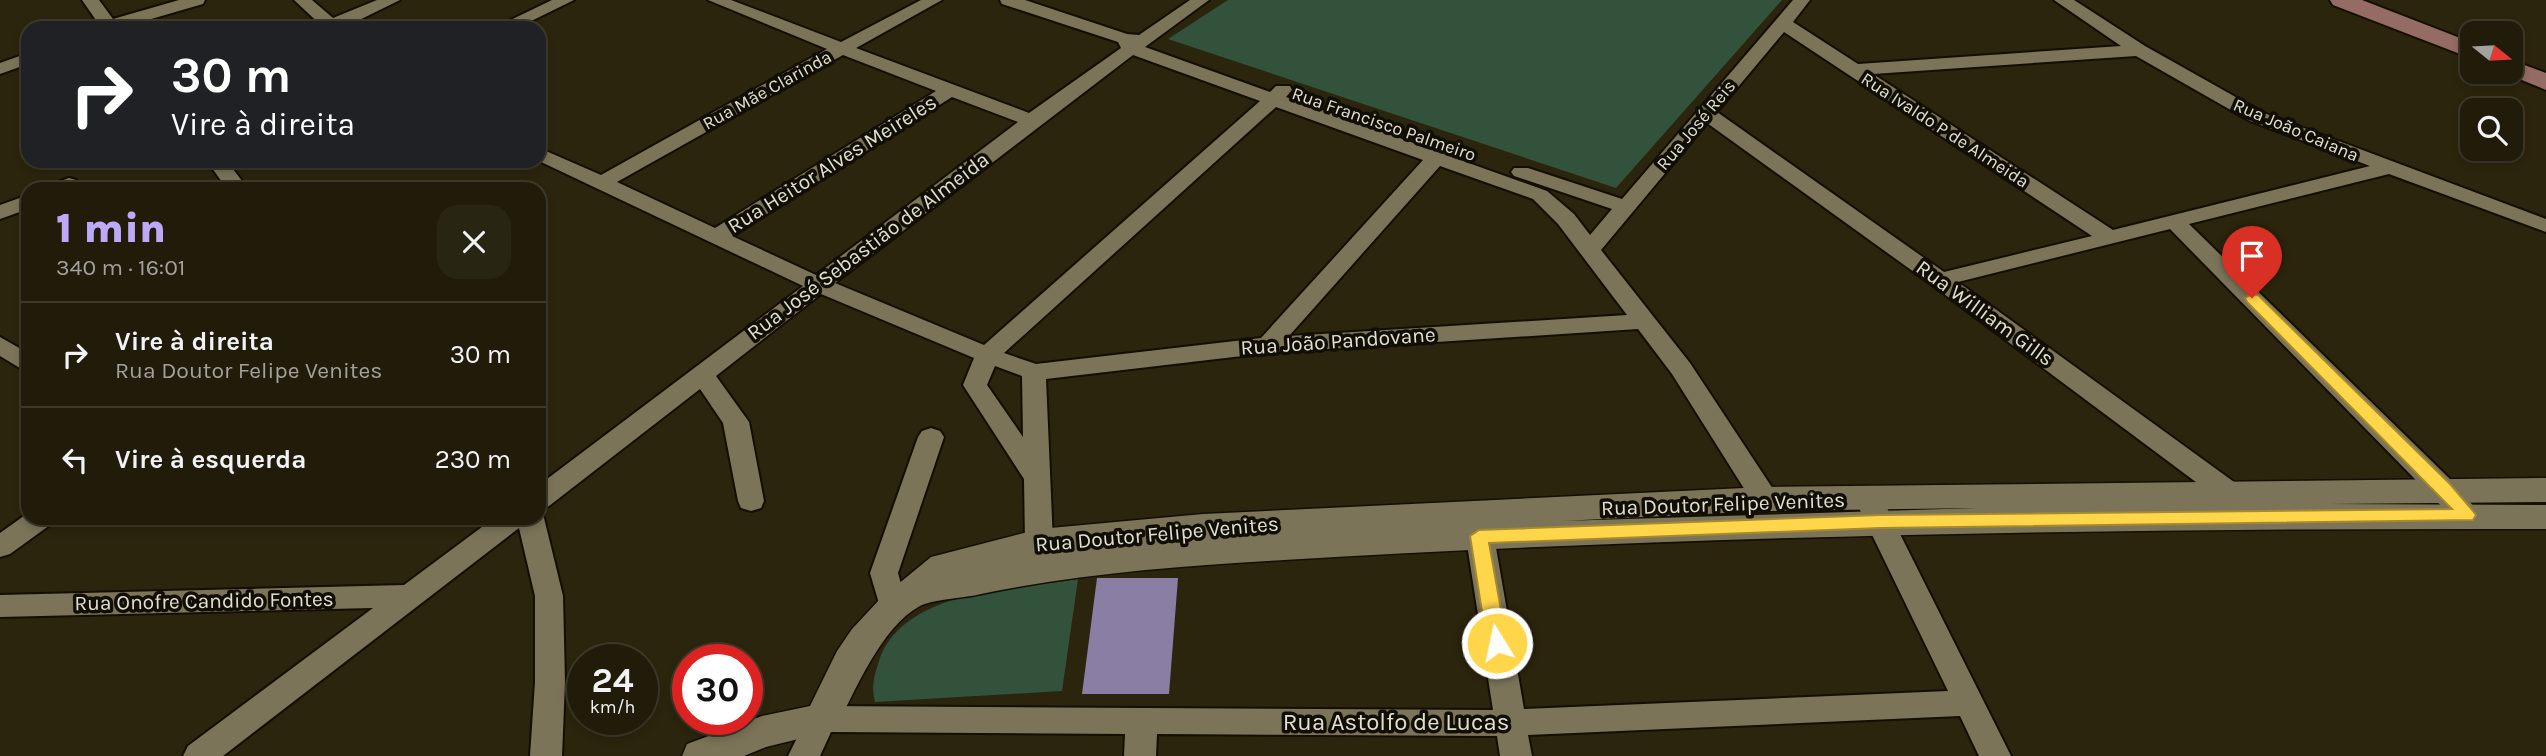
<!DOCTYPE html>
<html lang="pt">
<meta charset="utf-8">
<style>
:root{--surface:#211c0a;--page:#292513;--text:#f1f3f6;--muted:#a2a19c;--line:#3e3a2b;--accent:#bcaaf6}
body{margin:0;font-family:Karla,sans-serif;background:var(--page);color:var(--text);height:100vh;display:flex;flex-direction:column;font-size:26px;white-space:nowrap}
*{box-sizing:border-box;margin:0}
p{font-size:23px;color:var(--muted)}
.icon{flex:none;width:38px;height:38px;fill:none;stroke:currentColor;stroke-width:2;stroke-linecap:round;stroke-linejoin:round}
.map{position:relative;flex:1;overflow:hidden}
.drawer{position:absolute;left:21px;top:182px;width:525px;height:343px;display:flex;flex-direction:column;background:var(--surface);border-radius:21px;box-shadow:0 4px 10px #0003,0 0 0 2px var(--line)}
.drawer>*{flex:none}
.guide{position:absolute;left:21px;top:21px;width:525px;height:147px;border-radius:21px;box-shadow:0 4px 10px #0003,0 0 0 2px var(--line);background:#202124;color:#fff;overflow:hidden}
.needle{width:46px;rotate:108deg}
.buttons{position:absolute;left:2460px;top:21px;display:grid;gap:14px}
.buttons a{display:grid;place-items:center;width:63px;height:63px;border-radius:14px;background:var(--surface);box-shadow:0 4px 10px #0003,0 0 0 2px var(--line);font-size:35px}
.speed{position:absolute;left:567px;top:644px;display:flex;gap:14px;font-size:35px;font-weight:700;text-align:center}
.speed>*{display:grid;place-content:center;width:91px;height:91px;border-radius:50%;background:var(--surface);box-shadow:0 4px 10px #0003,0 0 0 2px var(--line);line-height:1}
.speed small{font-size:18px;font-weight:400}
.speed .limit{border:10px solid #d22;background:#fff;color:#111}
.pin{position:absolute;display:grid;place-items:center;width:60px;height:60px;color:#fff;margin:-72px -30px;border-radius:50% 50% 50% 0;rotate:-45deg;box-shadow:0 0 7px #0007}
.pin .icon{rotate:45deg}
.me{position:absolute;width:77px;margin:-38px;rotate:350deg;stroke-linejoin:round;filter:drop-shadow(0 0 5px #0008)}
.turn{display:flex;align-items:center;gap:24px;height:147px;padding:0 35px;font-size:32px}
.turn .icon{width:91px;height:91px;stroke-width:2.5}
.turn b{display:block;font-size:49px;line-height:60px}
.round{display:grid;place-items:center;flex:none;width:74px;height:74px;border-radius:21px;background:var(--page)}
.summary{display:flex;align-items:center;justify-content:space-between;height:119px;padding:0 35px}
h1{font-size:42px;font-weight:800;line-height:52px;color:var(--accent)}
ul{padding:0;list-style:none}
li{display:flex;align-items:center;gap:21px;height:105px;padding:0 35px;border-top:2px solid var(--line)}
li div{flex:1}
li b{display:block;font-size:26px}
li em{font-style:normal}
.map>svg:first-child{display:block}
.green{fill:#33523b}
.building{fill:#8a7ea5}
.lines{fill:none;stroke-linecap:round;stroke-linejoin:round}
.minor-casing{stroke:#140e00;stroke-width:4}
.tertiary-casing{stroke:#140e00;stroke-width:3}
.secondary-casing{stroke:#140e00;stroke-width:4}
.minor{fill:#7b7459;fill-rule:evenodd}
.tertiary{fill:#7b7459;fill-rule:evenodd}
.secondary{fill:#946c63;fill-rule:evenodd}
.route{fill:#ffd54a;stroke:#a68a30;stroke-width:2}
.labels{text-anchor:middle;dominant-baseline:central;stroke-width:7;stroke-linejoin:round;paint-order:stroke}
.far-street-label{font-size:18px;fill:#e3dfd0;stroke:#110e05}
.street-label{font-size:21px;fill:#e3dfd0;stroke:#110e05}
.near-street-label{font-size:24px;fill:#e3dfd0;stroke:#110e05}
</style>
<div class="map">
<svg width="2546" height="756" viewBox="0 0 2546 756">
<rect width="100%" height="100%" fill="#2c250d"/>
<path class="green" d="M1228 0H1782L1616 188 1168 39Z
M1078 579 1062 691 875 702C871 686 874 677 879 661 903 589 1016 589 1078 579Z"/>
<path class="building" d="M1097 578H1178L1169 694H1082Z"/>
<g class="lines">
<defs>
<path id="minor" d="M82 0H99L113 19 179 0H205L203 4 120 28H91L98 23Z
M294 0H312L333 18 377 0H400L343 28H324Z
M552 0H574L517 28H494Z
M708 0H731L841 42 921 0H942L856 48 1029 113 1121 48 1118 42 1002 4 1000 0H1025L1127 34 1139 35 1190 0H1209L1145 47 1270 92 1276 86H1290L1292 90 1286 97 1433 150 1439 143H1453L1456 147 1449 156 1547 191 1574 214 1590 235 1612 209 1514 176 1511 172 1514 168H1528L1622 199 1793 0H1810L1793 22 1858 64 2121 46 2054 0H2074L2145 46 2264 113 2546 219V232L2389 174 2189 224 2453 482 2481 515 2477 522 2467 525 2457 522 2170 229 1958 282 2252 495 2255 502 2252 509 2242 512 2232 509 1932 285 1707 123 1601 250 1690 363 1775 492 1778 499 1775 506 1765 509 1755 506 1672 374 1638 329 1268 353 1046 379 1053 542 1049 549 1039 552 1029 549 1025 542 1024 479 963 385 974 358 821 294 716 376 749 422 764 501 761 508 751 511 741 508 738 501 723 423 700 389 549 506 539 509V485L803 286 539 161V153L546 151 601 175 827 49ZM1784 32 2092 236 1944 272 1717 112ZM843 55 936 91 715 228 617 182ZM1133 55 1260 101 984 345 835 283ZM2136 56 2250 121 2370 166 2113 230 1873 74ZM952 97 1018 122 816 275 732 236ZM1276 107 1423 160 1261 338 1036 364 1004 353ZM1440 166 1533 199 1558 224 1627 315 1289 336ZM995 366 1022 376 1023 437 987 385Z
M28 53V64L0 74V63Z
M207 161H227L248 189H227Z
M69 178 76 180 79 184 76 188 47 189 50 185Z
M28 195V209L0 219V205Z
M0 337 28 353V373L0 356Z
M931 428 940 431 944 437 898 573 908 609 903 617 893 620 883 617 870 573 918 437 922 431Z
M1872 496 1882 499 1886 506 2011 756H1979L1960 716 1528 735 1532 756H1500L1497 736 1157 734 1156 756H1124L1125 734 831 732 820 756H788L811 710 822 706 1493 710 1463 519 1467 512 1477 509 1487 512 1491 519 1524 709 1948 691 1858 506 1862 499Z
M539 511 544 518 563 596 565 682 562 756H530L535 682V596L519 528 223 756H183L188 746 373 608 0 617V595L404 585 494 518H539Z
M28 513V518H54L50 525 10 554 0 557V533Z"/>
<path id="tertiary" d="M2546 478V502L2330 504 2546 505V529C2125 528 1704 535 1284 560 1179 566 1084 573 981 594 966 598 933 599 920 606 881 627 854 693 835 730L766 747 744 756H682L687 744 762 716 810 706 837 651 852 629 880 599 931 557 1039 529 1203 514 1765 487ZM1976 508 1562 521 1765 511Z"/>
<path id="secondary" d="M2330 0H2362L2473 43V59L2333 5Z
M2511 60 2546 73V90L2502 72H2511Z"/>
</defs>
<use href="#minor" class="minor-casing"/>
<use href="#tertiary" class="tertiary-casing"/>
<use href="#secondary" class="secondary-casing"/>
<use href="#minor" class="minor"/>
<use href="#tertiary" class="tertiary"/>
<use href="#secondary" class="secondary"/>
</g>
<path class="route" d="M2252 294 2258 295 2450 484 2473 511 2476 515 2473 520 1880 528 1489 543 1507 643 1504 649H1490L1487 643 1470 536 1479 530 1880 515 2452 509 2247 302 2245 298Z"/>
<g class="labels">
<g class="far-street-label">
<text transform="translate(767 90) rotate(-29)">Rua Mãe Clarinda</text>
<text transform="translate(1384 124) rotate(19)">Rua Francisco Palmeiro</text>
<text transform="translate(1696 125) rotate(-50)">Rua José Reis</text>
<text transform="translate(1945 130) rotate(33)">Rua Ivaldo P de Almeida</text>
<text transform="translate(2296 130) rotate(23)">Rua João Caiana</text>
</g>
<g class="street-label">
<text transform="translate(832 164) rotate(-32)">Rua Heitor Alves Meireles</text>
<text transform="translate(868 246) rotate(-37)">Rua José Sebastião de Almeida</text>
<text transform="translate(1985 313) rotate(36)">Rua William Gills</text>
<text transform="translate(1338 341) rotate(-4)">Rua João Pandovane</text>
<text transform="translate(1723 504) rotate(-2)">Rua Doutor Felipe Venites</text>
<text transform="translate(1157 534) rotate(-5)">Rua Doutor Felipe Venites</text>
<text transform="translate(204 601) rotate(-1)">Rua Onofre Candido Fontes</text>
</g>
<g class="near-street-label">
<text x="1396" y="722">Rua Astolfo de Lucas</text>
</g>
</g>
</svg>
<div class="buttons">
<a><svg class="needle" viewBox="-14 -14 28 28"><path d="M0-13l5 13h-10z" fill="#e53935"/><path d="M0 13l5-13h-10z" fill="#a2a19c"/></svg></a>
<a><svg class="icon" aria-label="search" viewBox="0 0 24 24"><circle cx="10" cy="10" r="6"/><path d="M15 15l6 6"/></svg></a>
</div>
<div class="speed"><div>24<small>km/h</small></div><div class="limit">30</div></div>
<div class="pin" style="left:2252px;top:298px;background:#d93025"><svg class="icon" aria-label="arrive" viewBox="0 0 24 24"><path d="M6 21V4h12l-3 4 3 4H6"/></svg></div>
<svg class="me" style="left:1497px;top:643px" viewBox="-20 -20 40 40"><circle r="17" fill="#ffd54a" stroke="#fff" stroke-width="3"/><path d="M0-11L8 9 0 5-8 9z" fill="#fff"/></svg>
<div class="guide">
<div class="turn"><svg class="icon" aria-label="right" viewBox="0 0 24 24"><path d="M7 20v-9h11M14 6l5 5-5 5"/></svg><div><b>30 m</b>Vire à direita</div></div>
</div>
<section class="drawer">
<div class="summary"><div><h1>1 min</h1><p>340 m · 16:01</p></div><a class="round"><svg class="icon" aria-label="close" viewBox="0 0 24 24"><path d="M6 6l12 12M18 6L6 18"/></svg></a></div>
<ul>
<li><svg class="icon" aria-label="right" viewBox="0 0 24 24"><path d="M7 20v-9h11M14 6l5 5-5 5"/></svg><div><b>Vire à direita</b><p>Rua Doutor Felipe Venites</p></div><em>30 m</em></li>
<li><svg class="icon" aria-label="left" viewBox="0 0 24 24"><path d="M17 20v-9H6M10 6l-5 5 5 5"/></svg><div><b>Vire à esquerda</b></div><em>230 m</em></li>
</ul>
</section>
</div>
